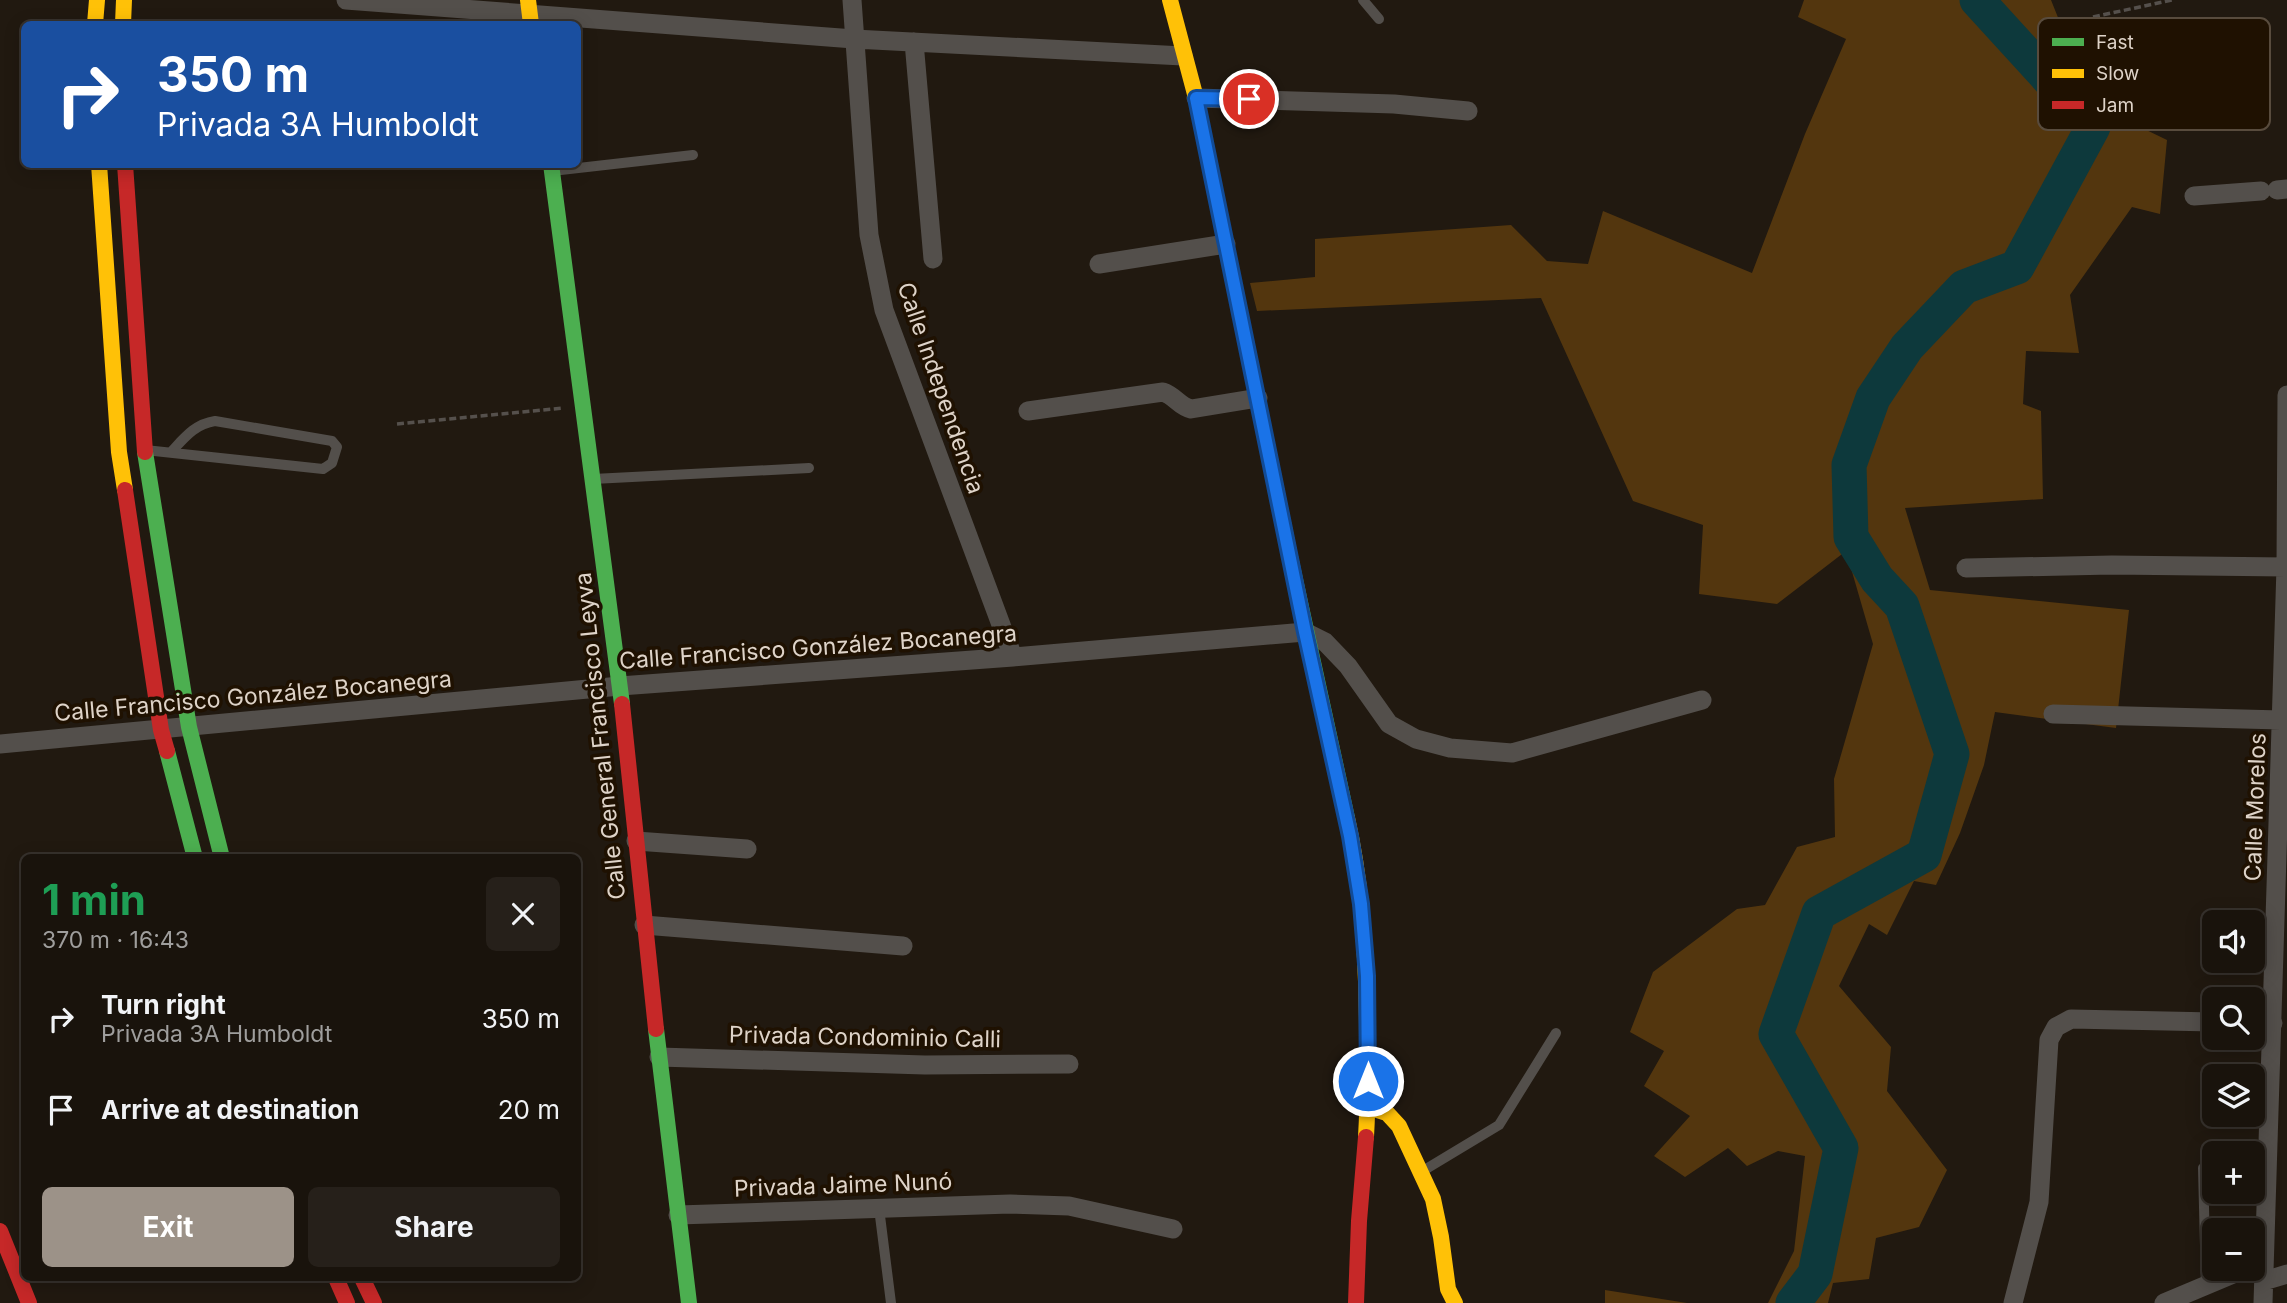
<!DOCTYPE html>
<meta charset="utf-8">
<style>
:root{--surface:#19130c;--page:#26201a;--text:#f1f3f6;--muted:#9f9e9d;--line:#37322d;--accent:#9c9288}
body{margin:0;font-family:Inter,sans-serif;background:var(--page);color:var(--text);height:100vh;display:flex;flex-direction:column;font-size:26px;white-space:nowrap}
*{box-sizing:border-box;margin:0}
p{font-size:23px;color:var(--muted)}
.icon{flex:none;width:38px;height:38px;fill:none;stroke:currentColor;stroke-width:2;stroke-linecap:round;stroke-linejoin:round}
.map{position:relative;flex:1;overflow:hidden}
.drawer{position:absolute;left:21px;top:854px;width:560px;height:427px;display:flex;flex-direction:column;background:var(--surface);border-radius:10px;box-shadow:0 4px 18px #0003,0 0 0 2px var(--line)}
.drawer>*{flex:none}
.guide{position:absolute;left:21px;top:21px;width:560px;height:147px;border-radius:10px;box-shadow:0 4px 18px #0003,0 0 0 2px var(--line);background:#1a4fa0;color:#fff;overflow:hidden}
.fabs{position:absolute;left:2202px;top:910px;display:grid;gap:14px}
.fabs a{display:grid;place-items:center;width:63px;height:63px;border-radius:10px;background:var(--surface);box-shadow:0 4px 18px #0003,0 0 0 2px var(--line);font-size:35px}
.pin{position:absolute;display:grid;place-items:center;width:60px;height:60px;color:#fff;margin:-30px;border:4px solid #fff;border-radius:50%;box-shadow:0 2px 7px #0007}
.me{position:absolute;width:77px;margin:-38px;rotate:0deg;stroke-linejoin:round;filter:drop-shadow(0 0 5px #0008)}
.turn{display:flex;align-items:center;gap:24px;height:147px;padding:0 21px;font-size:32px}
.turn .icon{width:91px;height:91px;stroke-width:2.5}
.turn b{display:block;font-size:49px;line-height:60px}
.round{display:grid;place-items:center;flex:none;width:74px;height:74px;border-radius:10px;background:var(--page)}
.overview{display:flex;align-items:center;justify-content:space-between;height:119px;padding:0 21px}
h1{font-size:42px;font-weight:700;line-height:52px;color:#1e9e55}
.action{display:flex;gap:14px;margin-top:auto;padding:14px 21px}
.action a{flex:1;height:80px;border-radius:10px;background:var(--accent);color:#fff;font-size:28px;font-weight:700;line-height:80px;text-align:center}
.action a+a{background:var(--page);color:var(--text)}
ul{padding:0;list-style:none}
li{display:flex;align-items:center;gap:21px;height:91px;padding:0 21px}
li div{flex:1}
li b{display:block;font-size:26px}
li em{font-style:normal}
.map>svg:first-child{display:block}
.green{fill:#53360e}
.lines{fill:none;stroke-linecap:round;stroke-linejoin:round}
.river{stroke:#0d393c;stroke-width:35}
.path{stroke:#55504c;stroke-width:3.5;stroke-dasharray:7 3.5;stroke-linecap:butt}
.lane{stroke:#534f4b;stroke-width:10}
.street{stroke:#534f4b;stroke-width:19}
.fast{stroke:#4caf50;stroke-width:16}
.slow{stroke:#ffc107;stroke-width:16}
.jam{stroke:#c62828;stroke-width:16}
.route-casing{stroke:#114b97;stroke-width:18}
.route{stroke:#1a73e8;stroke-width:12}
.labels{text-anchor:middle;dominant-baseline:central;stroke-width:7;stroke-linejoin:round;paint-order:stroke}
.street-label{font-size:23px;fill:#ded3c8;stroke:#1f1101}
.key{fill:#1f1101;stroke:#584b3d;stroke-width:2}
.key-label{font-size:19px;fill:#ded3c8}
</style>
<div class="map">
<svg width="2287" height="1303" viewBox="0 0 2287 1303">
<rect width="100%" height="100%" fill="#211910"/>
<path class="green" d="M1804 0H2051L2061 25 2103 109 2167 140 2160 214 2132 207 2070 295 2079 353 2026 351 2023 404 2041 411 2043 499 1905 508 1930 590 2129 610 2116 728 1995 712 1984 765 1960 833 1936 885 1914 881 1887 935 1869 924 1839 986 1891 1047 1887 1091 1947 1170 1919 1227 1876 1238 1869 1279 1833 1283 1828 1303H1768L1794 1251 1805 1156 1778 1151 1747 1166 1728 1148 1685 1177 1654 1156 1690 1116 1644 1086 1664 1051 1630 1032 1653 972 1737 909 1765 905 1797 847 1835 837 1834 779 1873 644 1846 551 1777 604 1699 594 1703 525 1633 501 1541 298 1257 311 1250 283 1315 277V239L1511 225 1547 261 1588 264 1603 211 1752 273 1805 134 1846 39 1798 17Z
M1605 1290 1687 1303H1605Z"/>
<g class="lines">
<path class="river" d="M1793 1303 1815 1274 1841 1148 1776 1034 1819 913 1924 855 1952 754 1902 606 1877 579 1851 537 1849 465 1873 398 1907 347 1964 287 2017 267 2093 127 1977 0"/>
<path class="path" d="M2093 17 2172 0
M397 424 563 408"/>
<path class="lane" d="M1363 0 1379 19
M552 171 693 155
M145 450 323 469 332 463 337 447 332 441 215 421C195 424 185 437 171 452
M593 479 809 468
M2203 1168 2206 1285
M1421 1172 1499 1125 1556 1033
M879 1208 891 1303"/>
<path class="street" d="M346 0 854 39 1183 56
M852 0 869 235 884 310 1013 657
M914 42 933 259
M1196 98 1394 104 1468 111
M2277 190 2287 189
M2194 196 2261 191
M1099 264 1226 244
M1028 411 1163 392C1175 396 1179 406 1191 409L1258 398
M1966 568 2112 565 2286 567
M2053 714 2281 720
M0 744 620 686 1013 657 1305 632 1325 642 1348 666 1389 724 1416 739 1450 748 1512 753 1702 700
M636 841 747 849
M644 925 903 946
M2252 1023H2273
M659 1057 925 1065 1069 1064
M678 1215 1010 1204 1069 1206 1173 1229
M2264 1281 2287 1274
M2013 1303 2039 1202 2049 1040 2056 1027 2071 1019 2214 1022
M2164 1303 2245 1269
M2263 1303 2286 567 2287 395"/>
<path class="fast" d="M551 164 622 704
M145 452 189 727 222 858
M1289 552 1347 818
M167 751 195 858
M656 1029 689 1303"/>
<path class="slow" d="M528 0 531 24
M1170 0 1196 98 1289 552
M95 24 97 0
M123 24 124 0
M99 164 119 452 125 490
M1347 818C1363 889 1367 962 1367 1035 1368 1069 1368 1103 1366 1137
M1368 1107 1387 1113 1399 1126 1433 1199 1441 1237 1448 1289 1455 1303"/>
<path class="jam" d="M125 164 145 452
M125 490 161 730 167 751
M622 704 656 1029
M0 1231 29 1303
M336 1278 347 1303
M362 1278 374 1303
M1356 1303 1359 1221 1366 1137"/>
</g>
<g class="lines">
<defs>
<path id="route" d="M1249 99 1196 98 1305 632 1350 836 1361 904 1367 976 1368 1081"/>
</defs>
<use href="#route" class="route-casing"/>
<use href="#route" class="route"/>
</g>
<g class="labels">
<g class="street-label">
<text transform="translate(941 388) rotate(71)">Calle Independencia</text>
<text transform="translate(818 647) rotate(-4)">Calle Francisco González Bocanegra</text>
<text transform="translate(253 696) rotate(-5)">Calle Francisco González Bocanegra</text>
<text transform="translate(600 736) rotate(-96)">Calle General Francisco Leyva</text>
<text transform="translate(2255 807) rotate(-88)">Calle Morelos</text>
<text transform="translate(865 1037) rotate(1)">Privada Condominio Calli</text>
<text transform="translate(843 1185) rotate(-2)">Privada Jaime Nunó</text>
</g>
</g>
<rect x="2038" y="18" width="232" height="112" rx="10" class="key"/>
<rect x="2052" y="38" width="32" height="8" fill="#4caf50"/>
<rect x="2052" y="69" width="32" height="9" fill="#ffc107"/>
<rect x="2052" y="101" width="32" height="8" fill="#c62828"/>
<g class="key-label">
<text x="2096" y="49">Fast</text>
<text x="2096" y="80">Slow</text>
<text x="2096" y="112">Jam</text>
</g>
</svg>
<div class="fabs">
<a><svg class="icon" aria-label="sound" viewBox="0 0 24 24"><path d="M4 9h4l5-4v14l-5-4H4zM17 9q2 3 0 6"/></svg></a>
<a><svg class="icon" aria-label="search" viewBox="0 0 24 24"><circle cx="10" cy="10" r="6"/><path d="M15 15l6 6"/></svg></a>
<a><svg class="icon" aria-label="layers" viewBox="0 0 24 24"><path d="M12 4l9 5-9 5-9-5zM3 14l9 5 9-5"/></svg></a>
<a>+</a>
<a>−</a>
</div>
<div class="pin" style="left:1249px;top:99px;background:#d93025"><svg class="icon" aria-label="arrive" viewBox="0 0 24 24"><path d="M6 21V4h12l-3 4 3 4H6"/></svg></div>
<svg class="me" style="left:1368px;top:1081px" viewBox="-20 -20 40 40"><circle r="17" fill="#1a73e8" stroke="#fff" stroke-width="3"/><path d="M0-11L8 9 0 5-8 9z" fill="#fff"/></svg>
<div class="guide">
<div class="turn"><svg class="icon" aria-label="right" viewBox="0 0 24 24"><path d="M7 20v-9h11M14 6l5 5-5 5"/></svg><div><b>350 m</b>Privada 3A Humboldt</div></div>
</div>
<section class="drawer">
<div class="overview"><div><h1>1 min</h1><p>370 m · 16:43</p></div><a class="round"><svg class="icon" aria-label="close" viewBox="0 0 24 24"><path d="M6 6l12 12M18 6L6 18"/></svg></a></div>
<ul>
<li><svg class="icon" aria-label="right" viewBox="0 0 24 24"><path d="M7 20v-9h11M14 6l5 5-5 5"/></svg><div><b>Turn right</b><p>Privada 3A Humboldt</p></div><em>350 m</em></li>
<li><svg class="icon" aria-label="arrive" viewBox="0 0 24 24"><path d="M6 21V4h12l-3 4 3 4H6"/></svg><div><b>Arrive at destination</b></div><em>20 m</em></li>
</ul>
<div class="action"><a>Exit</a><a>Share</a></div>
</section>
</div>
